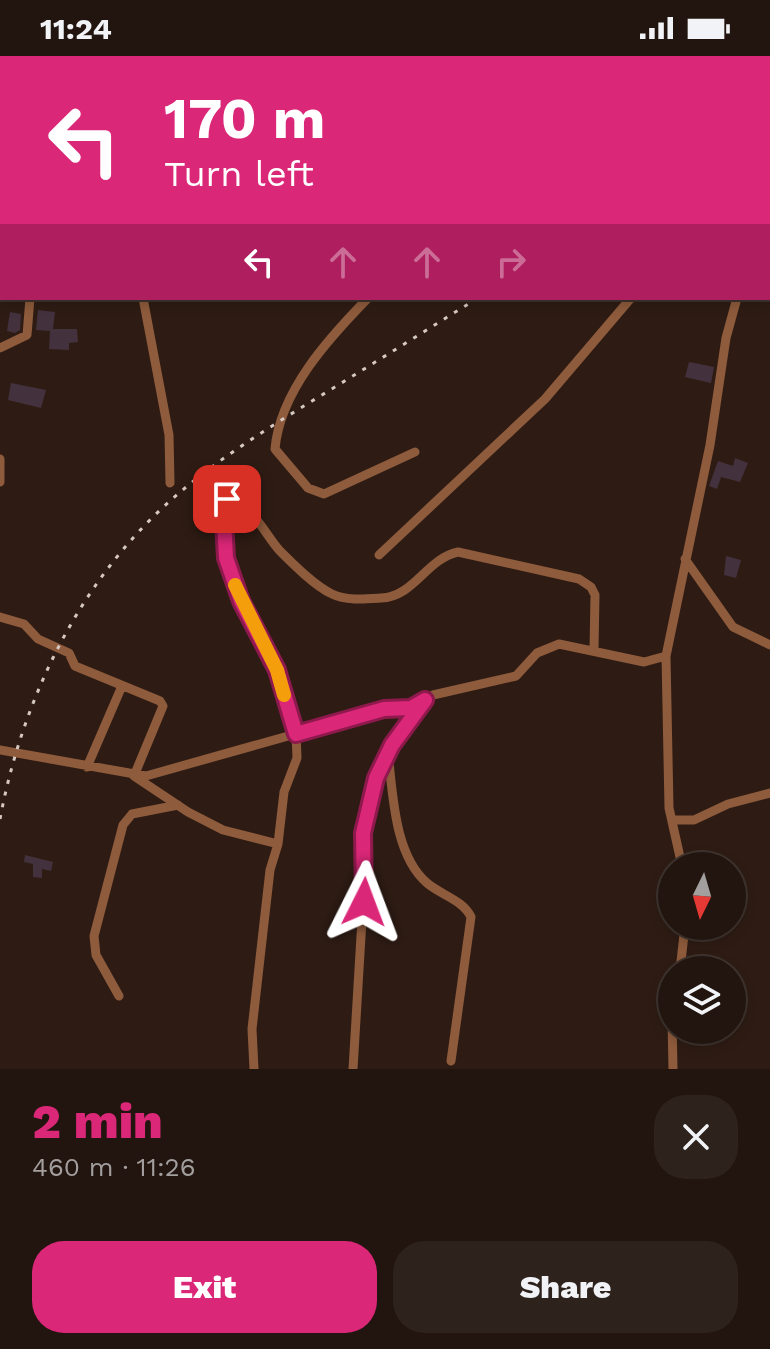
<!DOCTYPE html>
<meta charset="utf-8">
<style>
:root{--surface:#22150f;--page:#2e221d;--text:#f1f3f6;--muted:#a29f9e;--line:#3f342f;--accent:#db2777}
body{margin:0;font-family:"Work Sans",sans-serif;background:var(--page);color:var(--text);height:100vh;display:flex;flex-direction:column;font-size:30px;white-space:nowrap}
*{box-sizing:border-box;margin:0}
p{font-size:26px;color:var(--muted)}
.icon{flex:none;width:44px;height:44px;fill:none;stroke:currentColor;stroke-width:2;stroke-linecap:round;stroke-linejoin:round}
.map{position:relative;height:1013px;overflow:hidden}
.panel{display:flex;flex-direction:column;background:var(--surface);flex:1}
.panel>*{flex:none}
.hud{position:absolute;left:0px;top:0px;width:770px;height:244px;box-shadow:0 4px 12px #0003,0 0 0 2px var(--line);background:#db2777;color:#fff;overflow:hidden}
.needle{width:52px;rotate:185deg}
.tools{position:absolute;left:658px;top:796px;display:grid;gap:16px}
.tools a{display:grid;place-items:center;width:88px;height:88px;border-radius:50%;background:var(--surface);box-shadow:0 4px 12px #0003,0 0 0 2px var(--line);font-size:40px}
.pin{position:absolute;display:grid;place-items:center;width:68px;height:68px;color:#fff;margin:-34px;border-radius:16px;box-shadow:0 4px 12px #0006}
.me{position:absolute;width:88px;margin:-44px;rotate:3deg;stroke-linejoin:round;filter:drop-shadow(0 0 6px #0008)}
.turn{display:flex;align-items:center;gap:28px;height:168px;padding:0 32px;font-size:36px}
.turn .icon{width:104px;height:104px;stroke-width:2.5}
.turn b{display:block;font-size:56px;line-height:68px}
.lanes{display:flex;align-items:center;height:76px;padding:0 32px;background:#0003;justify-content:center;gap:40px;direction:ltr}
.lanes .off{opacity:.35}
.round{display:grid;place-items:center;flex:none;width:84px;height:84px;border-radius:32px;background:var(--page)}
.head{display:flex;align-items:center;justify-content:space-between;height:136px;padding:0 32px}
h1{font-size:48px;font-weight:800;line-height:60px;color:var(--accent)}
.primary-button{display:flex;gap:16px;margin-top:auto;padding:16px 32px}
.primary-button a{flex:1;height:92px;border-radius:32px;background:var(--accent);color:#fff;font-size:32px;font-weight:800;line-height:92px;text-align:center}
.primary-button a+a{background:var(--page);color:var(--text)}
.status{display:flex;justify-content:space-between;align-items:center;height:56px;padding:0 40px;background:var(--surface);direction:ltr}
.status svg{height:22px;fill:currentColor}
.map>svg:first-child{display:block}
.building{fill:#43313e}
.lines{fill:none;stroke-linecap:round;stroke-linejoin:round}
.minor{stroke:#8e5b3c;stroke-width:9}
.rail{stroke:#d6c8c2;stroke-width:3;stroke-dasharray:4 8;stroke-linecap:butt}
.route-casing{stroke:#8e194d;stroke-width:20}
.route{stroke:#db2777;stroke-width:14}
.slow{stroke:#f59e0b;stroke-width:14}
</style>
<div class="status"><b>11:24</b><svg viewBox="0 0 49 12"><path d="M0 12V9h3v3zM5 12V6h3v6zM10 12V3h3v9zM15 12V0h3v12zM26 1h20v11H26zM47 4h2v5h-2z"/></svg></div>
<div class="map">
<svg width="770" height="1013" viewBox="0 0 770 1013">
<rect width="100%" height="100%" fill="#2e1c14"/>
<path class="building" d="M38 254 55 256 53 273H77L78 286 69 287V294L49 293 50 275 36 274Z
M10 256 21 258 20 274 15 277 7 275Z
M689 306 714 311 711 327 685 321Z
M11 327 46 334 41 352 8 344Z
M735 402 748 407 740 426 721 421 717 433 709 430 718 405 733 410Z
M726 500 741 504 736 522 724 519Z
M25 799 53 806 51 815 42 813V822L33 821V808L24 806Z"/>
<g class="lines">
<path class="minor" d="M582 0 588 2
M51 2V0
M146 2V0
M250 2V0
M348 2 349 0
M450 2V0
M768 130 770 124
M0 163H2
M143 242 169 379 170 427
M368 242C329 282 280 335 275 393L308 432 324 438 415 396
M0 292 27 279 30 242
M0 403V426
M379 499 545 343 631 242
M685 503 733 571 770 589
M0 561 24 568 38 583 69 597 75 610 160 645 163 650 134 720 188 756 223 774 278 788
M0 694 146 720 384 653 411 652 433 639 516 620 537 597 559 588 644 606 666 600
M388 698C393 737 394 799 427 827 441 839 463 844 471 861L451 1005
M87 711 122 630
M673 764H694L728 748 770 737
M682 810 669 752 666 600 710 389 726 282 737 242
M680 914 685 870
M119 940 96 899 94 880 123 769 132 758 178 749
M672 963 673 1013
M254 1013 252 973 270 814 278 788 284 736 297 702 296 678 277 614 241 545 226 502 223 445C249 440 266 481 280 495 294 509 315 530 332 538 346 545 366 543 381 542 414 541 426 503 458 496L579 523 591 531 595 539 594 593
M353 1013 365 814 363 777 376 722 392 689 421 650"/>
<path class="rail" d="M768 62 770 60
M0 763C21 651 72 540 155 459 202 413 257 379 312 345 368 311 423 276 478 242"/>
</g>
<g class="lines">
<defs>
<path id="route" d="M227 443 223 445 226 502 241 545 277 614 296 678 384 653 411 652 425 644 392 689 376 722 363 777 364 846"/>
</defs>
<use href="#route" class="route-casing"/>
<use href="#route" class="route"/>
<path class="slow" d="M235 529 277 614 284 639"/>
</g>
</svg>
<div class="tools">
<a><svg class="needle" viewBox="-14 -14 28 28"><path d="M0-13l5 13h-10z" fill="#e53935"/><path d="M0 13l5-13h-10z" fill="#a29f9e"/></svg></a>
<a><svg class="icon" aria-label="layers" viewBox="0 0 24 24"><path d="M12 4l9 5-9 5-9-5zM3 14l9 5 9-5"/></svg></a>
</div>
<div class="pin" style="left:227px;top:443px;background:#d93025"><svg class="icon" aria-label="arrive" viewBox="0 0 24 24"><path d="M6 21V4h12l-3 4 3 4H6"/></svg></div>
<svg class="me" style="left:364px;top:846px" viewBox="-20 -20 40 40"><path d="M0-17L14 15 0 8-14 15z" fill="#db2777" stroke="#fff" stroke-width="4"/></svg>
<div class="hud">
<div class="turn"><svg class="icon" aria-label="left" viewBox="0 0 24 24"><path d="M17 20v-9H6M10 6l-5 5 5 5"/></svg><div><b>170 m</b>Turn left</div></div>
<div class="lanes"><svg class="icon" aria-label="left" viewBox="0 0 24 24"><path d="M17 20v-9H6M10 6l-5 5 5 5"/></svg><svg class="icon off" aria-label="ahead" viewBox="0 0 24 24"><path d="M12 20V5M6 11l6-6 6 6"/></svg><svg class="icon off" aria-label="ahead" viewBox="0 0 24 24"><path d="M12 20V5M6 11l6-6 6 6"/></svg><svg class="icon off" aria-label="right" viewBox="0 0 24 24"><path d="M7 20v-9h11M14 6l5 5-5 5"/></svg></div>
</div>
</div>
<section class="panel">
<div class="head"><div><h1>2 min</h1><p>460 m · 11:26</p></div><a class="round"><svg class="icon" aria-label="close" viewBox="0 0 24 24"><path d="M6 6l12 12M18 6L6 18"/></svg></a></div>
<div class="primary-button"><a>Exit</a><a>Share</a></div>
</section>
